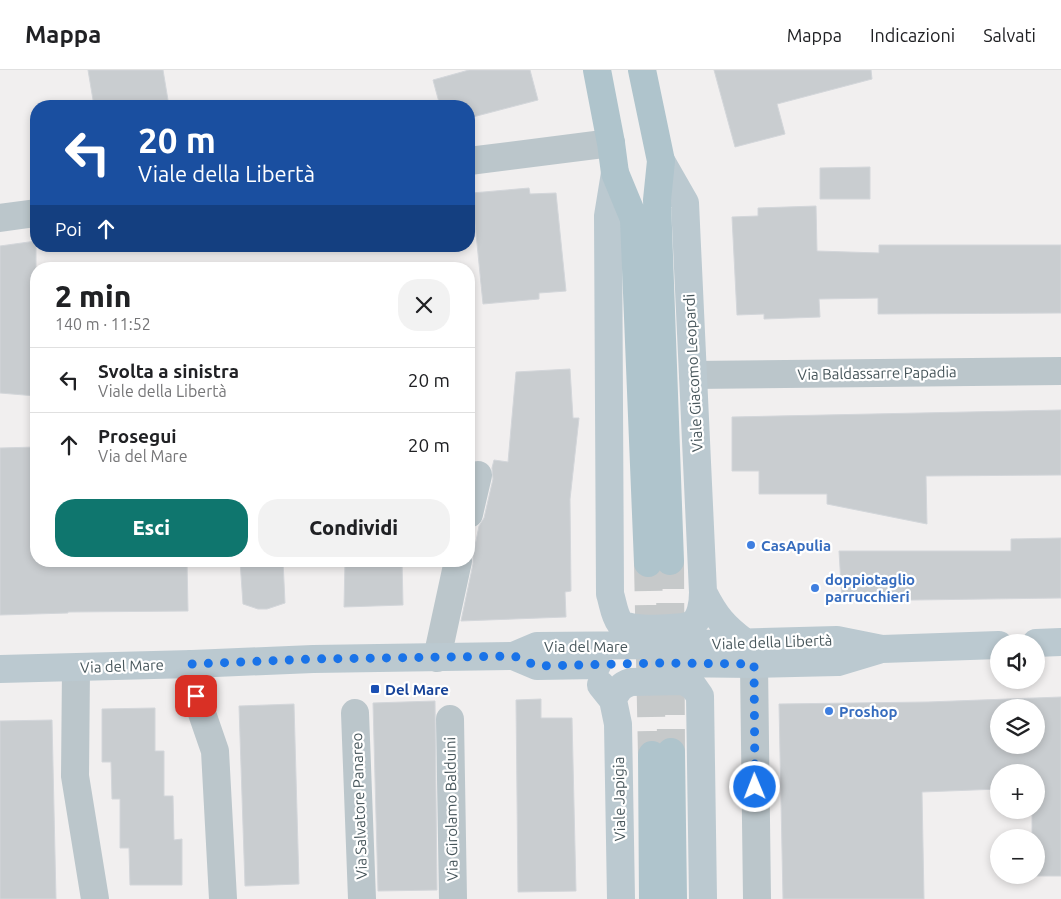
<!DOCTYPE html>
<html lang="it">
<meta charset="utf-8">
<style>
:root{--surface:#fff;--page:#f2f2f2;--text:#202124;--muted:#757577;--line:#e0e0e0;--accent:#0f766e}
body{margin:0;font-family:Ubuntu,sans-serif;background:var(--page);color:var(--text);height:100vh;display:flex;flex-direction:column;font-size:19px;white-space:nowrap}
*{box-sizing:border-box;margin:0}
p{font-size:16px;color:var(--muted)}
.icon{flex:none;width:28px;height:28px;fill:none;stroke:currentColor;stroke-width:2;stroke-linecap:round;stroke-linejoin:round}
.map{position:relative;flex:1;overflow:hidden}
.sheet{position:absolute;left:30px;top:192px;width:445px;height:305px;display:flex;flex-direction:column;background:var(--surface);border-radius:20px;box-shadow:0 2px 8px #0003}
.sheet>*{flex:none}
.banner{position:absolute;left:30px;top:30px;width:445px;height:152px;border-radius:20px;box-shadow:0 2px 8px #0003;background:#1a4fa0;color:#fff;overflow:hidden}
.fabs{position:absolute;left:990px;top:564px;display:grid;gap:10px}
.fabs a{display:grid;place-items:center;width:55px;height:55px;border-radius:50%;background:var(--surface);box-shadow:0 2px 8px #0003;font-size:25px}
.pin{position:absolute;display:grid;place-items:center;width:42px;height:42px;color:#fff;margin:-21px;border-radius:10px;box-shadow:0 2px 8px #0006}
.me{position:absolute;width:55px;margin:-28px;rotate:359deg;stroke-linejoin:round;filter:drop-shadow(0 0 4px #0008)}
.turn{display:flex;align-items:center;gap:18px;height:105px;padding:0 25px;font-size:22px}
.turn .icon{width:65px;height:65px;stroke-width:2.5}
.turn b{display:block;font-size:35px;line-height:42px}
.then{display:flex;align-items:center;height:48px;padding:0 25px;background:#0003;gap:10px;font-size:19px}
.round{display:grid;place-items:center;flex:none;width:52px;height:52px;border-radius:20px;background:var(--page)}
.head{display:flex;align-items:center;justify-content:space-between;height:85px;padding:0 25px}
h1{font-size:30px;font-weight:800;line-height:38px}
.cta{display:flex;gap:10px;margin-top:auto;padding:10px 25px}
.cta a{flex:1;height:58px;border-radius:20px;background:var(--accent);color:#fff;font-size:20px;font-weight:800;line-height:58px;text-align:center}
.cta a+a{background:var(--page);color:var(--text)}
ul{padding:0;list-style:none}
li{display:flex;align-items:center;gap:15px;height:65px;padding:0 25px;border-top:1px solid var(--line)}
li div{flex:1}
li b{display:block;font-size:19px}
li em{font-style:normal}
header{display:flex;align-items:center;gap:30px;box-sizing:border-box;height:70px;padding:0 25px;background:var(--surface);border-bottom:1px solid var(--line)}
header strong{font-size:24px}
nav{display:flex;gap:28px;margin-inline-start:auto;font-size:18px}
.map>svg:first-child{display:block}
.building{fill:#c9cdd0;stroke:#d3d6da;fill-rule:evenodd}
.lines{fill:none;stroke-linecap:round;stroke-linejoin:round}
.primary-tunnel{stroke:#c6c9ca;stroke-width:28;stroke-dasharray:28 14;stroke-linecap:butt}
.street{stroke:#bbc6cb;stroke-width:28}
.secondary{stroke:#bbc9d0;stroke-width:28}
.primary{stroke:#afc4cc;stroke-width:28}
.route{stroke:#1a73e8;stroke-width:9;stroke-dasharray:0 16.2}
.shop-dot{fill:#3f7fe0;stroke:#fff;stroke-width:2}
.transit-dot{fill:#1a4fb4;stroke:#fff;stroke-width:2}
.labels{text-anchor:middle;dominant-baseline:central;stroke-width:4.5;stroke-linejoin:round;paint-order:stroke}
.street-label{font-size:15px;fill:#47565b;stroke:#fff}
.shop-label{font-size:15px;font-weight:bold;fill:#366cbe;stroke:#fff;text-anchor:start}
.transit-label{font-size:15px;font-weight:bold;fill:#164399;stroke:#fff;text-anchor:start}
</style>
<header>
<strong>Mappa</strong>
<nav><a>Mappa</a><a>Indicazioni</a><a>Salvati</a></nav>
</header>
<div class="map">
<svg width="1061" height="829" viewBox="0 0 1061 829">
<rect width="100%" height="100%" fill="#f1efef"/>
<path class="building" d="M88 0H163L169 36H94Z
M469 0H530L538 30 469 48V36H440L433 10Z
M714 0H871L872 9 777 34 785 64 735 77Z
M870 97V129H820V98Z
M529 118 530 124 556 123 566 221 539 223V229L483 234 472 123Z
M816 136 817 181 879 183V175H1061V243L878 244V228L819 229 820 247 764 249V244L737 245 732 147 758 146V138Z
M36 171V326L0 323V176Z
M570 299 573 348H579L570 429 571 521 565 522 566 547 461 551 473 494V486L479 456 484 448 493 409 492 398 494 390 508 392 516 302Z
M1061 340V405L926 406 927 454 827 434V424H759V401H732V347Z
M36 377V491H187L188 541 68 542V543L0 545V378Z
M1061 468V528L842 531 839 481H1011V469Z
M240 491H283L285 533 267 539H258L243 534Z
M345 491H402L403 535 344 537Z
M1061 627V806H1033L1036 805V768H1032V740H1036V702H999V719L922 722 924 829H783L779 634 928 632ZM999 638H1036V675H999Z
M541 629V648H572L576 821 518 822 516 630Z
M435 631 437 820 378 821 373 633Z
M294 634 299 814 245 816 239 636Z
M155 638V681H164V726H173L174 770 182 769V815H130L129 778H120V729H112L111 692H102V639Z
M52 650 56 829H0V651Z"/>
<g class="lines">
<path class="primary-tunnel" d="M670 491 671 682
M648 493 652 685"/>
<path class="street" d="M469 91 611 73
M0 148 36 143
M693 305 1061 301
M469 444 478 405
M437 588 458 491
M192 594 196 626 215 681 223 829
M754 594 757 829
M76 598 75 706 95 829
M355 643 362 829
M450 649 453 829"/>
<path class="secondary" d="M615 103 608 146 610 524C613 533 614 545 620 553 625 561 684 560 692 554 701 548 703 533 703 522L685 133 661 91
M703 522C715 546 724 557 746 573
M1036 573 1061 572
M513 586 537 596 597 595
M665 593 754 594 838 592 878 580
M0 599 192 594 313 589 513 586 537 576 660 575 837 570 882 579 999 575
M601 615 613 630 618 654 621 829
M613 630C617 620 621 615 631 612L683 611 693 616 700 626 703 829"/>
<path class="primary" d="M597 0 611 73 615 103 634 149 648 493
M642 0 661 91 657 130 670 491
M671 682 673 829
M652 685 653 829"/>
</g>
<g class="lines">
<path class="route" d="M196 626 192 594 313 589 514 586 537 596 660 593 754 594 755 717"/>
</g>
<g class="shop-dot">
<circle cx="751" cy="475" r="5"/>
<circle cx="815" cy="518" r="5"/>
<circle cx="829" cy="641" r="5"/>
</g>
<rect class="transit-dot" x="370" y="614" width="10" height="10" rx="2.5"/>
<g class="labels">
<g class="street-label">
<text transform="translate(693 303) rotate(-93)">Viale Giacomo Leopardi</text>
<text transform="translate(877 303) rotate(-1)">Via Baldassarre Papadia</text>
<text transform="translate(772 572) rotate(-2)">Viale della Libertà</text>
<text x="586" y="576">Via del Mare</text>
<text transform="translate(122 596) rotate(-2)">Via del Mare</text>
<text transform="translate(619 729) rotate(-91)">Viale Japigia</text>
<text transform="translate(359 736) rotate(-92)">Via Salvatore Panareo</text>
<text transform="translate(451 739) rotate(-91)">Via Girolamo Balduini</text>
</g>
<g class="shop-label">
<text x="761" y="475">CasApulia</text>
<text x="825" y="509">doppiotaglio<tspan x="825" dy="17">parrucchieri</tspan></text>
<text x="839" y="641">Proshop</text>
</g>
<g class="transit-label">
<text x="385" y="619">Del Mare</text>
</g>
</g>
</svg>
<div class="fabs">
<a><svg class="icon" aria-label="sound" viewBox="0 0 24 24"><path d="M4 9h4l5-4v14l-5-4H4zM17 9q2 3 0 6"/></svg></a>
<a><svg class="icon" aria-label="layers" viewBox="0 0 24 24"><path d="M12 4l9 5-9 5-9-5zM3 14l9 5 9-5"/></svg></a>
<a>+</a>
<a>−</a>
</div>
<div class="pin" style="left:196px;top:626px;background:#d93025"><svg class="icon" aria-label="arrive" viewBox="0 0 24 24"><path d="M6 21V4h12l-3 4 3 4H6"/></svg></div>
<svg class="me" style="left:755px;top:717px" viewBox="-20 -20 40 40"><circle r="17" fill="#1a73e8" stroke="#fff" stroke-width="3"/><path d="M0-11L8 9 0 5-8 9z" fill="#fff"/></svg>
<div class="banner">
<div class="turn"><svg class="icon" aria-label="left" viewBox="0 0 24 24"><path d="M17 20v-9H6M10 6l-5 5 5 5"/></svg><div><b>20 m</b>Viale della Libertà</div></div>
<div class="then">Poi<svg class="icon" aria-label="ahead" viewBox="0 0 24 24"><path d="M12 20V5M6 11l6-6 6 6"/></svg></div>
</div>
<section class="sheet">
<div class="head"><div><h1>2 min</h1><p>140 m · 11:52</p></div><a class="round"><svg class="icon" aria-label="close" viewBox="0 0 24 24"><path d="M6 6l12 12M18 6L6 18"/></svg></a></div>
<ul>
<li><svg class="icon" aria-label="left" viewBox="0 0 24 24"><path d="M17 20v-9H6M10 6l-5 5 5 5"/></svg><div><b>Svolta a sinistra</b><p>Viale della Libertà</p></div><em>20 m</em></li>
<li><svg class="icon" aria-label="ahead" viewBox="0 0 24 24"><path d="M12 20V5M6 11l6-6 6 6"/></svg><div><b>Prosegui</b><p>Via del Mare</p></div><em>20 m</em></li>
</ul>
<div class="cta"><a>Esci</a><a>Condividi</a></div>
</section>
</div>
